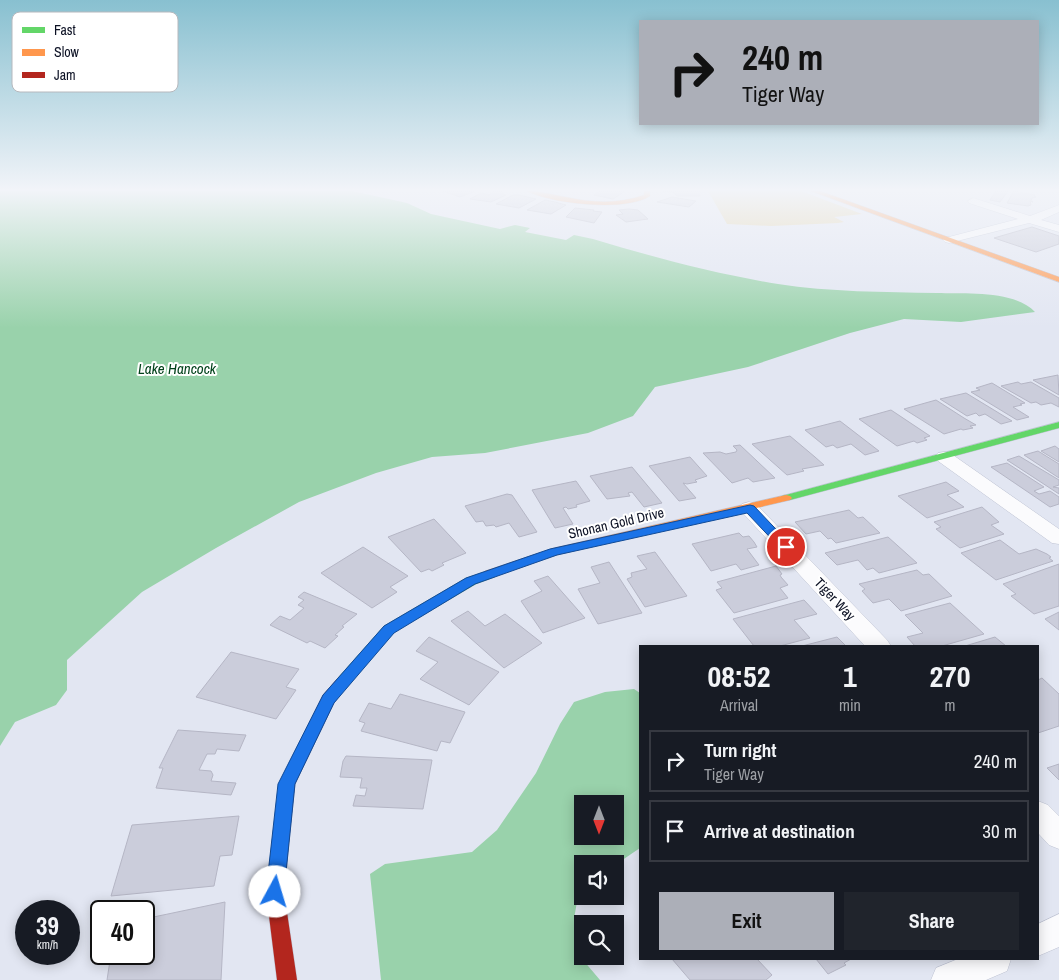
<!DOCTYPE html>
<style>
:root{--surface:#171b24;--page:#20242c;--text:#f1f3f6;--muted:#9ea1a6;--line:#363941;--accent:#acafb8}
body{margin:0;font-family:"Archivo Narrow",sans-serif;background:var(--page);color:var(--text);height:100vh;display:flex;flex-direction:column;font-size:19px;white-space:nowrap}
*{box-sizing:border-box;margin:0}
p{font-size:16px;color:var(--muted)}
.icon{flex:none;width:28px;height:28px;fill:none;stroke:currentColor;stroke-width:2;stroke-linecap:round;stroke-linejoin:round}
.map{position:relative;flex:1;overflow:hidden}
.panel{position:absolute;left:639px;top:645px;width:400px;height:315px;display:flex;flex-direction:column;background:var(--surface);border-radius:0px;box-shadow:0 2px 12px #0003}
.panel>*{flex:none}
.hud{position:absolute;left:639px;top:20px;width:400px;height:105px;border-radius:0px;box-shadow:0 2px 12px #0003;background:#acafb8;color:#111;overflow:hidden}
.needle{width:32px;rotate:180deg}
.controls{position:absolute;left:574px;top:795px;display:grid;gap:10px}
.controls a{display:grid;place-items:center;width:50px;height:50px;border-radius:0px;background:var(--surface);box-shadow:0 2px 12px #0003;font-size:25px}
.speed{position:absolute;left:15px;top:900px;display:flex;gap:10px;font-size:25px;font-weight:700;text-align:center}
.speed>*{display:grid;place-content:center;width:65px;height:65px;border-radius:50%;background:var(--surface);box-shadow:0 2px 12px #0003;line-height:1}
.speed small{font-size:12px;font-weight:400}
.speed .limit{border:2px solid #111;border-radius:8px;background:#fff;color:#111}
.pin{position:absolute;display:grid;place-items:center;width:42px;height:42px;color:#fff;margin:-21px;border:2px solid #fff;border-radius:50%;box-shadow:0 1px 5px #0007}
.me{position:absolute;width:55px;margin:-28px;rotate:6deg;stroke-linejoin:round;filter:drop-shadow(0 0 4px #0008)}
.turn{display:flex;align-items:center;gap:18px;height:105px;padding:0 20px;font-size:22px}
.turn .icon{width:65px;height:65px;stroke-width:2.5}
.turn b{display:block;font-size:35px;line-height:42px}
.eta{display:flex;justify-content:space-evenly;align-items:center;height:85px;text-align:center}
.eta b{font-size:30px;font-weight:800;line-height:35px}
.primary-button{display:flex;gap:10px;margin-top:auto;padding:10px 20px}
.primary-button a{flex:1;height:58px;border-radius:0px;background:var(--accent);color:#111;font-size:20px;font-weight:800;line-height:58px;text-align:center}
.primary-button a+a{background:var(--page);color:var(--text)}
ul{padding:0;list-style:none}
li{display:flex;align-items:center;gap:15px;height:62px;margin:0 10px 8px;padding:0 10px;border:2px solid var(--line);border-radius:0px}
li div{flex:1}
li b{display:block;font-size:19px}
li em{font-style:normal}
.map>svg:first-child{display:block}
.green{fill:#e3d3a7}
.water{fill:#99d2ab;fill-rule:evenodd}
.building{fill:#cbcddb;stroke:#b5b6c5}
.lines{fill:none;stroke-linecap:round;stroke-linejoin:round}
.street-casing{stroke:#bec3d3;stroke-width:1}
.fast-casing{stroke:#bec3d3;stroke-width:1}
.slow-casing{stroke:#bec3d3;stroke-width:1}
.jam-casing{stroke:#bec3d3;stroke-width:1}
.street{fill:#fbfbfd;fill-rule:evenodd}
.fast{fill:#63d668;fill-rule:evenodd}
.slow{fill:#ff974d;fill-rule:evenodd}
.jam{fill:#b3261e;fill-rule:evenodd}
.route{fill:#1a73e8;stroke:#114b97}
.labels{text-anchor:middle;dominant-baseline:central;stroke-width:4;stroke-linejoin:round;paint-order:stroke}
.street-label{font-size:14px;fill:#0c1124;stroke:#fff}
.water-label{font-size:15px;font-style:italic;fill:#01411a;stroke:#fff}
.key{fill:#fff;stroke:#b6b8bd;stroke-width:1}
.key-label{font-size:14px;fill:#0c1124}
</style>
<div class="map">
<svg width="1059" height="980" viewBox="0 0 1059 980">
<rect width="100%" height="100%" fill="#e2e6f2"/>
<path class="green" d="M708 191H801L862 214 834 217 844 222 838 223 771 226 727 224Z"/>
<path class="water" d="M0 191H352L407 203 431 214 500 229 515 225 530 228 525 232 566 240 574 235 593 239C653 257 716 274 778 284 830 292 884 292 937 293 965 294 1015 290 1035 312L961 322 904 319 850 333 748 367 655 387 633 416 588 433 485 453 432 457 376 473 299 502 216 548 142 592 67 660V690L56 705 15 722 0 746Z
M634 689 640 693V848L615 865V864H582V888L579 890 574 919 583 960 600 980H381L370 874 385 864 472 852 497 830 536 773 560 724 574 702 605 692ZM582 804H615V836H582Z"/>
<path class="building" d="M443 191H475L460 197Z
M494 191 503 192V194L506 195 491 202 470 199 481 193 489 195Z
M600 191H625L613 199 594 195Z
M663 191H699L700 196H677L673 192Z
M996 191H1008L1000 202 990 200Z
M1014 191 1035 195 1034 196 1036 197 1032 198 1031 201 1033 202 1030 201 1031 205 1028 206 1007 203Z
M513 195H519L536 199 519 208 496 204Z
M672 197 696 201 689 207 657 202Z
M545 200 555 202 566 205 551 214 527 210Z
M575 208 594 210 593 211 602 212 594 223 566 217Z
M629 209 638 210 648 219 626 222 616 215 623 214 619 210Z
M1032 227 1059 236V244L1036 252 994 238Z
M1058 375 1059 395 1033 380Z
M1018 382 1021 384 1031 382 1059 398V407L1051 403 1041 405 1036 402 1031 403 1001 386Z
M992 383 1025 403 1020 404 1022 405 1013 407 1029 417 1017 420 971 392 980 390 976 388Z
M966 393 1012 421 1001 424 985 414 979 416 976 413 967 416 940 399Z
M936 400 964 418 976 425 970 426 973 428 963 430 961 429 944 434 904 409Z
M891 410 930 436 924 438 927 440 917 443 914 441 897 446 859 419Z
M840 421 879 451 865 455 851 444 837 448 833 445 826 447 805 430Z
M790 436 815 457 824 465 802 469 804 471 787 475 752 444Z
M740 445 775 478 753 482 748 478 732 483 703 453 720 452 726 454 736 452 737 450 733 446Z
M1055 446 1059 449V462L1041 451Z
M1038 451 1059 464V478L1024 455Z
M1019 456 1059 480V485L1053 487 1059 488V494L1007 460Z
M690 457 707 476 695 480 697 482 687 484 683 483 696 498 679 501 649 466Z
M1007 463 1044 487 1034 491 1039 494 1050 491 1059 497V504L1050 507 991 467Z
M632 467 662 503 644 507 632 492 628 493 630 496 607 499 590 476Z
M576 481 590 501 576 505 577 507 568 509 566 507 563 508 573 524 555 528 532 490Z
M946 482 959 491 947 495 964 507 927 518 898 496Z
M507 494 512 495 537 532 519 537 509 523 496 527 494 525 486 526 483 521 476 522 465 506Z
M982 507 999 522 991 525 1004 534 960 548 936 529 941 527 934 522Z
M849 510 858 518 863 517 880 533 836 543 831 538 828 539 820 531 806 534 795 522Z
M434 519 466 553 442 563 444 565 432 571 429 569 421 572 388 537Z
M739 533 743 537 749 536 754 542 757 547 747 549 759 565 741 570 736 564 711 571 692 544Z
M888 537 917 563 879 573 873 568 867 570 858 560 837 565 825 553Z
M1000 540 1019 554 1036 549 1047 554 1051 557 1049 558 1053 561 996 580 961 553Z
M363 547 408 576 390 587 397 592 372 608 321 573Z
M655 552 687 596 645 607 627 579 632 577 631 573 647 569 637 556Z
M609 562 642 613 598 624 578 589 600 583 591 567Z
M1059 564V606L1034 614 1011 596 1016 594 1003 584Z
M776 566 782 574 780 575 781 577 788 585 780 588 788 598 734 613 716 590 722 588 717 582Z
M917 570 923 575 929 574 952 596 901 611 889 599 873 603 862 591 865 589 859 584Z
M548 576 585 618 543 633 521 601 542 591 534 581Z
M304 592 357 614 342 626 344 627 335 635 338 636 325 648 310 641 307 643 270 625 280 616 290 620 304 608 298 605 304 600 298 597Z
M804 600 817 614 794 620 810 638 780 646H754L733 619Z
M950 603 984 634 942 646H915L907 637 923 633 905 615Z
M468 611 485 626 505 614 542 643 504 668 451 621Z
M1059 612V630L1045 619Z
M429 637 499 672 469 705 420 679 438 662 416 651Z
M837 637 846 646H802Z
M995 637 1006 646H965Z
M231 652 299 669 286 687 296 690 276 719 196 697Z
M1042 678 1059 694V726L1038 733V680Z
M400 694 465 712 450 743 441 741 437 751 361 731 365 723 359 721 369 703 391 709Z
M178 730 246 735 239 751 217 749 215 754H207L199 770 211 771 213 775 211 781 236 783 231 795 156 788 163 768H159Z
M346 756 432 760 423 809 353 806 356 795 365 796 367 788H360L362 778 340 777 343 761Z
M1059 764V780L1047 768Z
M239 816 232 855 220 856 214 886 111 896 132 825Z
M225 902 221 980H107L111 954H144V919Z
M672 959H757L772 975 766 980H690Z
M816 959H851L844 963 846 965 828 974Z"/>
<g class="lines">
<defs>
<path id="street" d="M973 198 1030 216 1059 205V212L1041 220 1059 225V232L1029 223 949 243 945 242 943 240 945 238 1018 219 969 203 968 201Z
M944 452 950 453 1059 529V544L1052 543 938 461 935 457 938 453Z
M749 502 756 504 887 640 891 646H865L742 512 739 508 742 504Z
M1038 801 1048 805 1059 816V849L1049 845 1038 833Z
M1059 914V947L1038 956V924Z
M958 959H1011L1007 971 986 980H931L936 968Z"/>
<path id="fast" d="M1059 422V428L790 500H782L780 498 782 496Z
M490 570 495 571 496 574 495 577 476 584 394 632 347 687 342 689 337 687 335 683 337 679 384 626 466 578Z"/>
<path id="slow" d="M527 191C541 191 553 195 566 197 593 203 618 204 644 195V191H650V196C626 212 552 204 527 191Z
M811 191H820L1059 277V282Z
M786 495 790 496 792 498 790 500 557 555 490 578 485 577 484 574 485 571 554 548Z"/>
<path id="jam" d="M342 677 347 679 349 683 334 703 295 784 284 892 297 980H277L266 892 279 784 323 695 337 679Z"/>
</defs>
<use href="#street" class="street-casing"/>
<use href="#fast" class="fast-casing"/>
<use href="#slow" class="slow-casing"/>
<use href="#jam" class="jam-casing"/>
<use href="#street" class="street"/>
<use href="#fast" class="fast"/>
<use href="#slow" class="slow"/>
<use href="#jam" class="jam"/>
</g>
<linearGradient id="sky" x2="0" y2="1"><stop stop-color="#88c0d0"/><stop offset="0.58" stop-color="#f2f4f9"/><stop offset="1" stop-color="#f2f4f9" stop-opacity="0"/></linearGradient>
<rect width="1059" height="328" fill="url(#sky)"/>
<path class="route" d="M750 505 754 506 791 545 792 547 791 550H782L747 513 557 555 475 584 394 633 334 703 295 784 284 892 281 898 275 901 268 898 266 892 278 784 323 695 384 626 466 578 550 549Z"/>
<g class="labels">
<g class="street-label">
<text transform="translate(616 523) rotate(-13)">Shonan Gold Drive</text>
<text transform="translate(835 599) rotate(47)">Tiger Way</text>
</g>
<g class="water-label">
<text x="177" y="368">Lake Hancock</text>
</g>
</g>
<rect x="12" y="12" width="166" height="80" rx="8" class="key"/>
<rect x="22" y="27" width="23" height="6" fill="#63d668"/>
<rect x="22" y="49" width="23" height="7" fill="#ff974d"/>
<rect x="22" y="72" width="23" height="6" fill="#b3261e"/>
<g class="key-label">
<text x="54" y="35">Fast</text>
<text x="54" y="57">Slow</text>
<text x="54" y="80">Jam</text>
</g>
</svg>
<div class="controls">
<a><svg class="needle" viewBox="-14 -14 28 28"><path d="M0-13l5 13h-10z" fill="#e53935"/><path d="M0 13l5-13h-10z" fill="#9ea1a6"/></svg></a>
<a><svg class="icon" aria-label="sound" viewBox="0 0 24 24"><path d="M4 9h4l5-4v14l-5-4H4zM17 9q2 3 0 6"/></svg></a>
<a><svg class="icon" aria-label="search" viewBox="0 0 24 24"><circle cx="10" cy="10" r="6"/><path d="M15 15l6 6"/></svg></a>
</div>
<div class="speed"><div>39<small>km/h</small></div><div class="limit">40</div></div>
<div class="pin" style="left:786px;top:547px;background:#d93025"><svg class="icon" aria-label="arrive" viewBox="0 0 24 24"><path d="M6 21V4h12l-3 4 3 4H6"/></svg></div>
<svg class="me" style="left:275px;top:892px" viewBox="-20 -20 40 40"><circle r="19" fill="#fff"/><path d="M0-13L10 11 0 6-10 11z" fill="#1a73e8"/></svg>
<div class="hud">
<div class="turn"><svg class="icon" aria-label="right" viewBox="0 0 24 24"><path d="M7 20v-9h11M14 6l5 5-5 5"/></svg><div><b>240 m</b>Tiger Way</div></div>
</div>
<section class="panel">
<div class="eta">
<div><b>08:52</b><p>Arrival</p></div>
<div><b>1</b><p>min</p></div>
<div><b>270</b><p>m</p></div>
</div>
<ul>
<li><svg class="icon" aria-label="right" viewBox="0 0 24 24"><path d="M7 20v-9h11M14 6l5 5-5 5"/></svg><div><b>Turn right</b><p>Tiger Way</p></div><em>240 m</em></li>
<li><svg class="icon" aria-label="arrive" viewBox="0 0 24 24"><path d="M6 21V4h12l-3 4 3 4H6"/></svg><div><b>Arrive at destination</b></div><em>30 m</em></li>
</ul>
<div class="primary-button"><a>Exit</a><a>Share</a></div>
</section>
</div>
